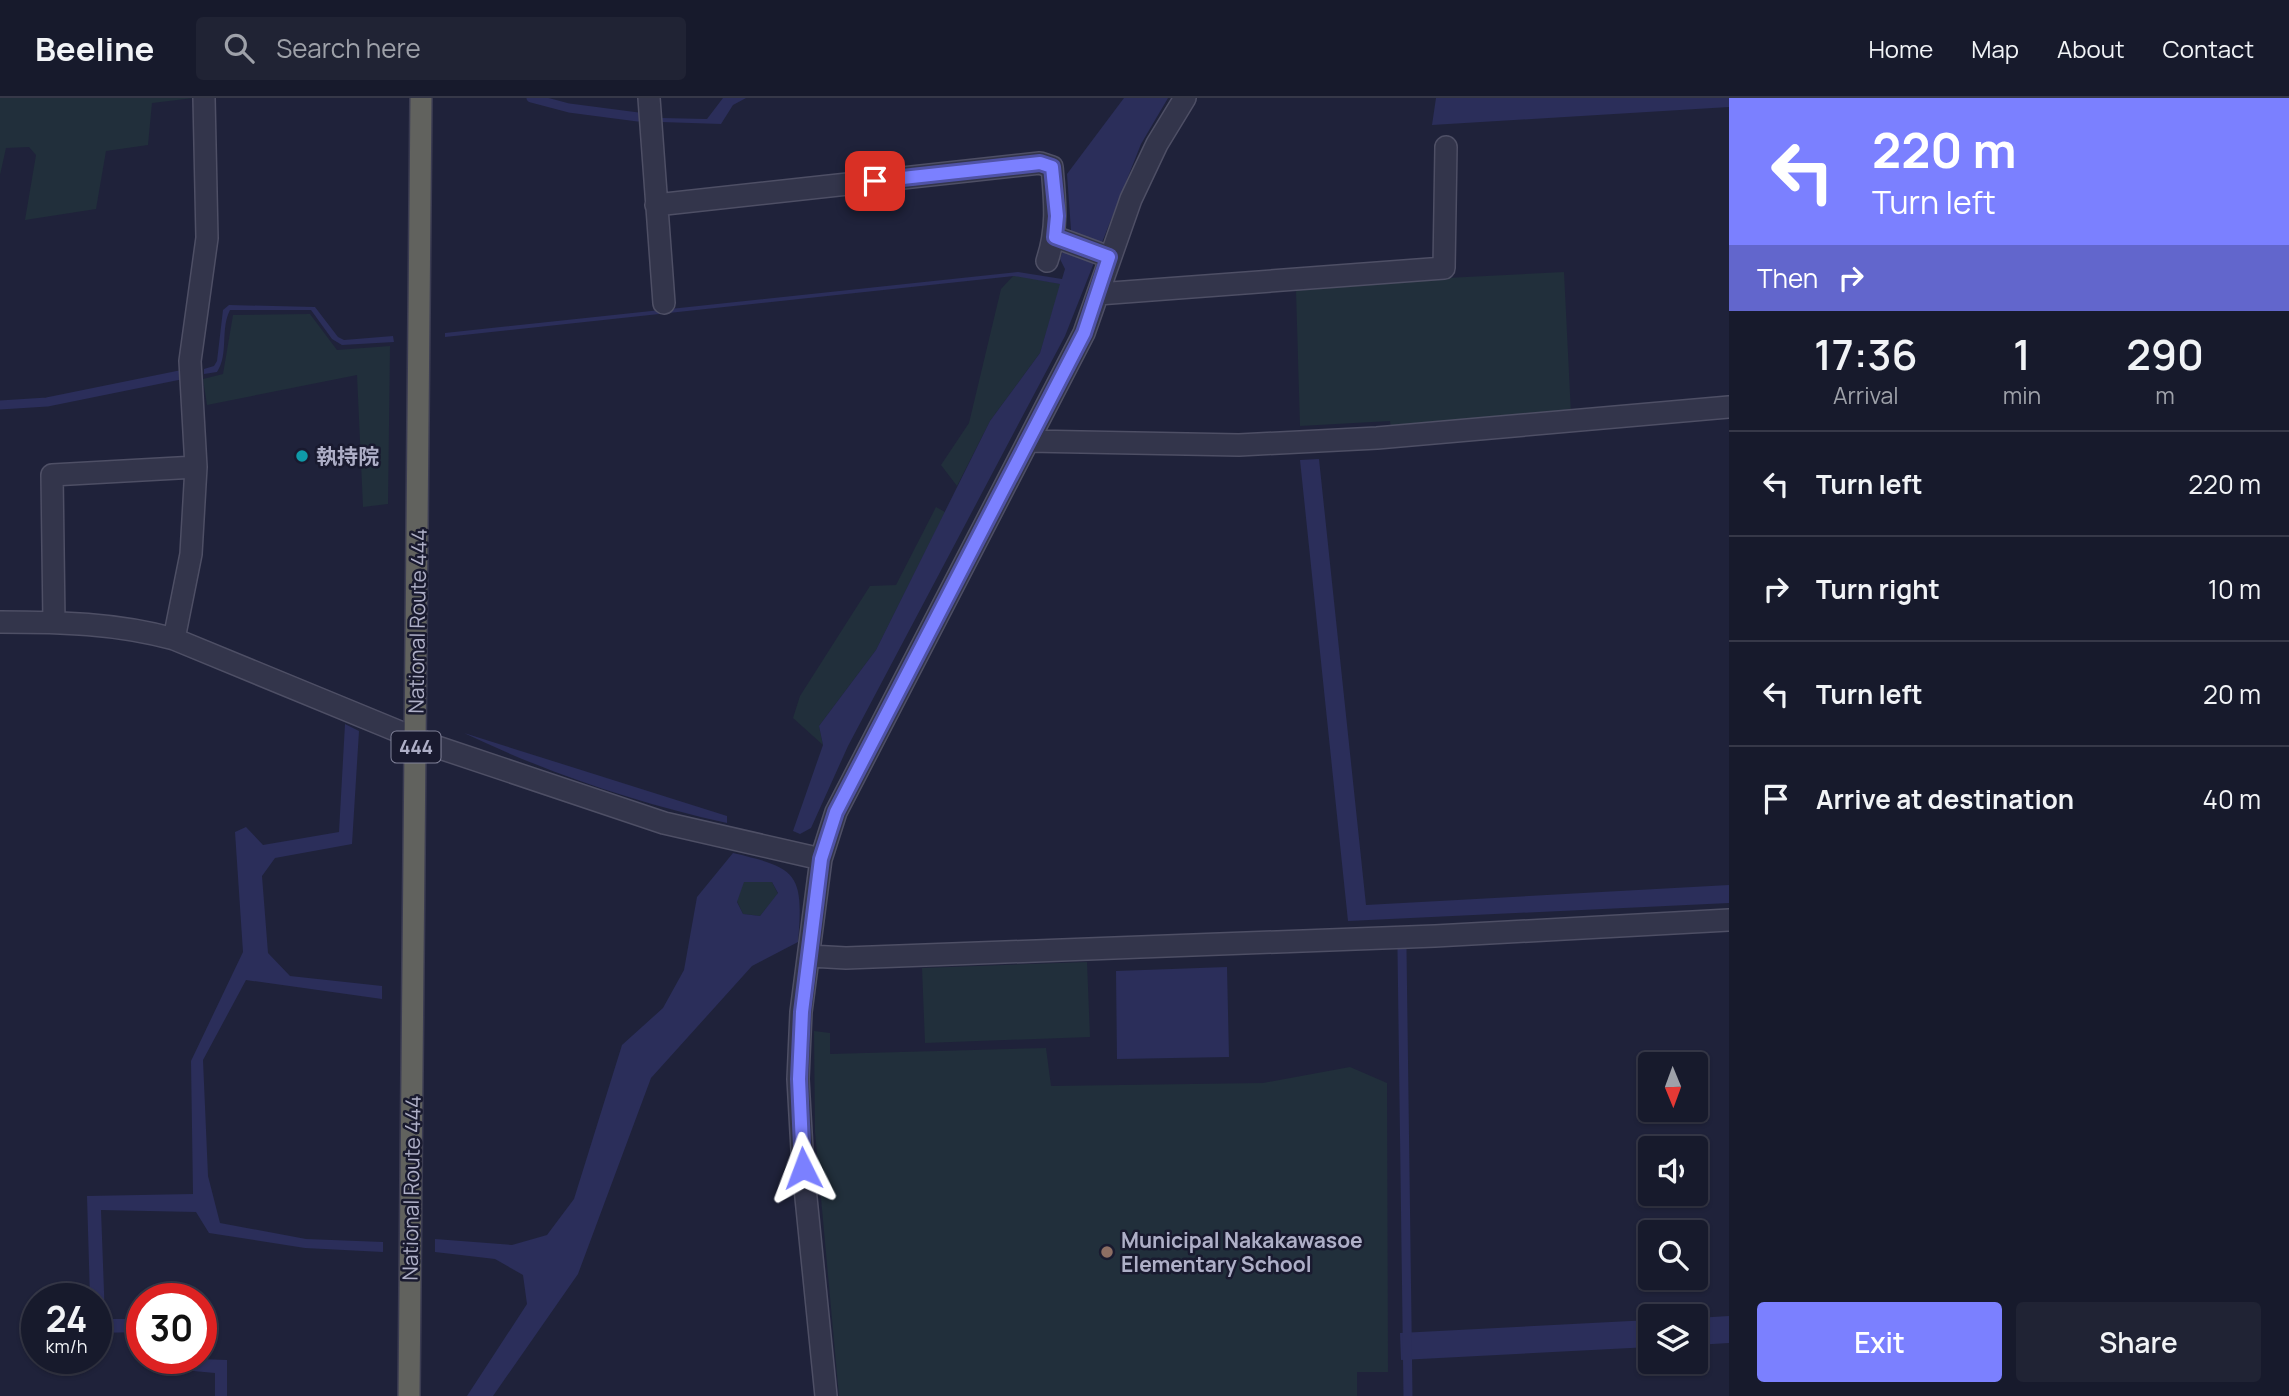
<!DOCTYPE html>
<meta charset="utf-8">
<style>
:root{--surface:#171a2c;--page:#202334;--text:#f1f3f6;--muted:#9ea1a9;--line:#363848;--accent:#7b80ff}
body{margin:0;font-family:Manrope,"Noto Sans JP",sans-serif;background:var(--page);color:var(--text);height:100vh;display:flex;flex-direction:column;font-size:26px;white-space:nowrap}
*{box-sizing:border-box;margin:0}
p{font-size:23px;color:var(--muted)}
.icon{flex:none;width:38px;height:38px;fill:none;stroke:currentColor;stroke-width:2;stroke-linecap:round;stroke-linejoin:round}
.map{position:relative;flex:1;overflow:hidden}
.side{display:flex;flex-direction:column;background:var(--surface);width:560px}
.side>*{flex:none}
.guide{background:#7b80ff;color:#fff;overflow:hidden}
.needle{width:46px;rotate:179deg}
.controls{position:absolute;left:1638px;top:954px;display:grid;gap:14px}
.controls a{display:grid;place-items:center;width:70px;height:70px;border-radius:7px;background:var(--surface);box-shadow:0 2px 5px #0004,0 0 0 2px var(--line);font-size:35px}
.speed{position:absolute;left:21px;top:1185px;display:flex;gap:14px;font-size:35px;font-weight:700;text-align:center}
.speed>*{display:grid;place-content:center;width:91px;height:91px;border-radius:50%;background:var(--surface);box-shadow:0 2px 5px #0004,0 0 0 2px var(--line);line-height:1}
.speed small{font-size:18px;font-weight:400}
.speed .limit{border:10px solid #d22;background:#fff;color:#111}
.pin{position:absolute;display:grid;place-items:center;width:60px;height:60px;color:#fff;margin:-30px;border-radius:14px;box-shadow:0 4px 10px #0006}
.me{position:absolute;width:77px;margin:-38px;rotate:357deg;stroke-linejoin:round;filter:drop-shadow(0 0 5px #0008)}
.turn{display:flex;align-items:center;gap:24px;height:147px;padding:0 28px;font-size:32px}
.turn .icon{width:91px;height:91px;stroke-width:2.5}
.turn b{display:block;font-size:49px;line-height:60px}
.then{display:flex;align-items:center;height:66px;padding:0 28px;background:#0003;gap:14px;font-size:26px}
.eta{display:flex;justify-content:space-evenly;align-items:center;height:119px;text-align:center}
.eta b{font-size:42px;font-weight:600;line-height:49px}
.cta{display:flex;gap:14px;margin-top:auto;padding:14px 28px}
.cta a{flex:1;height:80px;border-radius:7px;background:var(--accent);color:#fff;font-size:28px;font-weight:600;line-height:80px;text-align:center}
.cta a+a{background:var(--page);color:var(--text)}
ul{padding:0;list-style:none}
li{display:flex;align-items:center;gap:21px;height:105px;padding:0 28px;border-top:2px solid var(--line)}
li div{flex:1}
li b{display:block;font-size:26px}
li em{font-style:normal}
header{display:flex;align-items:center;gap:42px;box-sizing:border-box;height:98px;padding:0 35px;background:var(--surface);border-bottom:2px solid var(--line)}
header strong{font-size:33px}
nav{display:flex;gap:38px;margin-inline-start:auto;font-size:24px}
.search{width:490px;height:63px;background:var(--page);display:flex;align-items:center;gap:18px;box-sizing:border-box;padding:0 24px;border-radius:7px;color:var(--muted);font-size:26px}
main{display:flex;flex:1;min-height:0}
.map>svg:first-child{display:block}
.green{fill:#212f3b}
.water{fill:#2b2e5a;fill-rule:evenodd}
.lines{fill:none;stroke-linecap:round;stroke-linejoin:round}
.stream{stroke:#2b2e5a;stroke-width:9}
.minor-casing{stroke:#4e4f65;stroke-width:24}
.trunk-casing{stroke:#3b3c52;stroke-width:24}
.minor{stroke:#33354b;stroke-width:21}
.trunk{stroke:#61625e;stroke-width:21}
.route-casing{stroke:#5053a6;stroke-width:18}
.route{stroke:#7b80ff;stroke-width:12}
.culture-dot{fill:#0f9aa8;stroke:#191a2f;stroke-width:2.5}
.education-dot{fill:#8d6e63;stroke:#191a2f;stroke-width:2.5}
.labels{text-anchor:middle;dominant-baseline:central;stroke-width:5;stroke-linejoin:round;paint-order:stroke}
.shield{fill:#191a2f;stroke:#818299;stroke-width:2}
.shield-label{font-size:19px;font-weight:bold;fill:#aeafc7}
.poi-label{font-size:21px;font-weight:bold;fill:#aeafc7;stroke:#191a2f;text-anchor:start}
.street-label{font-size:21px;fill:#aeafc7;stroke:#191a2f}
</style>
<header>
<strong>Beeline</strong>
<div class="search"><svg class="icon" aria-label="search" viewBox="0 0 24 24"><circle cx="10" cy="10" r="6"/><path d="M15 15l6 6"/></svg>Search here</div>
<nav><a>Home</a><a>Map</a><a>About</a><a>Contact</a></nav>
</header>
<main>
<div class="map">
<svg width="1729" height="1298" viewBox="0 0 1729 1298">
<rect width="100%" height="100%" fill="#1f223a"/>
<path class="green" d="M0 0H194L152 5 148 47 106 53 96 111 25 122 36 57 29 49 6 50 0 77Z
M1564 174 1571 316 1391 330 1390 323 1300 328 1296 193 1386 183Z
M1014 177 1061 186 1040 255 990 323 957 388 941 367 969 325 1001 191Z
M310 216 337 252 390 248 388 406 363 409 357 277 207 307 203 281 223 276 233 217Z
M936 409 945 414 876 552 819 628 823 647 793 620 800 598 870 488 896 487Z
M743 784H772L778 796 760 818 743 816 737 803Z
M1087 864 1090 939 925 945 922 870Z
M814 933 830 935V956L1046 950 1051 988 1263 985 1350 969 1387 985 1388 1274H1357V1298H839L815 1034Z"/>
<path class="water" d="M723 0H746L733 7 721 26 661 24V20L707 21Z
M1124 0H1168L1141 46 1065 238 848 648 811 730 800 736 793 733 823 647 819 628 876 552 990 323 1040 255 1060 186 1014 178 445 239V235L1018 174 1062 181 1065 171 1060 161 1071 132 1067 76Z
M1436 0H1729V9L1432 27Z
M229 207 315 209 338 239 344 242 393 238 394 244 342 247 332 241 311 212H230C220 231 229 256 217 274L204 276V271L214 268 217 263 223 212Z
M1319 361 1366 807 1729 787V805L1348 823 1300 362Z
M345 626 359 633 352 746 275 760 262 778 268 855 290 878 382 888V901L246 882 203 962 208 1078 220 1125 306 1141 383 1144V1154L305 1150 209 1135 196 1114 101 1112 105 1221H142V1234L96 1235V1200H90L87 1098 193 1096 191 963 243 854 235 734 246 729 263 747 339 734Z
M464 635 727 718V725C636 705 548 675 464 635Z
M733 755C797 770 804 775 798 844L752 868 651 980 578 1176 493 1298H467L527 1206 523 1177 495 1161 435 1154V1141L512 1147 547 1137 574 1101 622 947 663 910 684 872 697 799ZM744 784H772L778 795 760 818 743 816 737 804Z
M1227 869 1229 959 1117 961 1116 873Z
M1729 1218V1245L1696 1247V1220Z
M1650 1222V1249L1401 1262 1400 1235Z
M171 1260 227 1262V1298H215V1275L172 1271Z"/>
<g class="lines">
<path class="stream" d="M531 0 569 10 638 19
M0 307 47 304 180 277
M1402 851 1408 1298"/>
<defs>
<path id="minor" d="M649 0 664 205
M656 107 1040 65 1052 69C1055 103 1058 130 1047 163
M1055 139 1109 159
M1098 196 1444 170 1446 49
M1029 343 1239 347 1377 340 1729 309
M0 524C60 524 116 525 174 541L434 648 664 725 821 761
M54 524 52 377 196 369
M174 541 191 456 196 369 190 263 207 140 204 0
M810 858 846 860 1435 838 1729 822
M826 1298 803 1070 798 981 801 914 821 761 836 714 1084 235 1131 101 1157 46 1185 0"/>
<path id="trunk" d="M409 1298 421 0"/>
</defs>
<use href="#minor" class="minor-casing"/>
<use href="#trunk" class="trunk-casing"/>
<use href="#minor" class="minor"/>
<use href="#trunk" class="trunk"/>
</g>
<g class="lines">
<defs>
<path id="route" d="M803 1070 799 981 802 914 821 761 836 714 1084 235 1109 159 1055 139 1057 118 1052 69 1040 65 875 83"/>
</defs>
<use href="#route" class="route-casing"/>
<use href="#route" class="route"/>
</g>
<circle class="culture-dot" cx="302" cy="358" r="7"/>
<circle class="education-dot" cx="1107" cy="1154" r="7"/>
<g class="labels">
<rect class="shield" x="391.5" y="633.5" width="49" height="31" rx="5"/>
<g class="shield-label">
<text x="416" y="649">444</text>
</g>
<g class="poi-label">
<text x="316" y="358">執持院</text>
<text x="1121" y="1142">Municipal Nakakawasoe<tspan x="1121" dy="24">Elementary School</tspan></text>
</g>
<g class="street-label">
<text transform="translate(417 523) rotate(-89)">National Route 444</text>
<text transform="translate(411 1090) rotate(-89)">National Route 444</text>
</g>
</g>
</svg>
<div class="controls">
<a><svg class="needle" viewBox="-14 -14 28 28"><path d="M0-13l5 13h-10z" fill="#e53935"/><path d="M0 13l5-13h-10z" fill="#9ea1a9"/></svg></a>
<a><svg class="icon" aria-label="sound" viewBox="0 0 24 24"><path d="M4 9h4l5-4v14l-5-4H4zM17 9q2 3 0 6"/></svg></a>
<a><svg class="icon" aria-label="search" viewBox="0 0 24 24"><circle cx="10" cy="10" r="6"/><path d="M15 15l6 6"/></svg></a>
<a><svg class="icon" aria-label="layers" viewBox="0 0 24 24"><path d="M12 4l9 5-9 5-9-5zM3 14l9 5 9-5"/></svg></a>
</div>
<div class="speed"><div>24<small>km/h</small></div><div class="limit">30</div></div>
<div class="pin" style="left:875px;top:83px;background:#d93025"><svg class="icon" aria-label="arrive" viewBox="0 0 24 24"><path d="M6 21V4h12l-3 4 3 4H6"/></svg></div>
<svg class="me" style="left:803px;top:1070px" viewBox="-20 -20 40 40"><path d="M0-17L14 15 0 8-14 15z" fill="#7b80ff" stroke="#fff" stroke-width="4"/></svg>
</div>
<section class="side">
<div class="guide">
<div class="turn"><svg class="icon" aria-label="left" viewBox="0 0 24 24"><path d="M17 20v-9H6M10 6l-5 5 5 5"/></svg><div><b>220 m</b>Turn left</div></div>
<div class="then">Then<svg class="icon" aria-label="right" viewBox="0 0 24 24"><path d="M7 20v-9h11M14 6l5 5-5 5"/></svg></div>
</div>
<div class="eta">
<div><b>17:36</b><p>Arrival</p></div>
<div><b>1</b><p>min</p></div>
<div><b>290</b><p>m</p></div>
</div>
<ul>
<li><svg class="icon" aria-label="left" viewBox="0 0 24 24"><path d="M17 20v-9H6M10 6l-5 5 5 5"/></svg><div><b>Turn left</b></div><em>220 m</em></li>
<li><svg class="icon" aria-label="right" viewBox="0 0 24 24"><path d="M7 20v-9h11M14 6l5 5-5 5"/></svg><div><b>Turn right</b></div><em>10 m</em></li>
<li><svg class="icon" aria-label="left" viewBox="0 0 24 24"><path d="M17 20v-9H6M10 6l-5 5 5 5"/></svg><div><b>Turn left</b></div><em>20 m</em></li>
<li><svg class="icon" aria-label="arrive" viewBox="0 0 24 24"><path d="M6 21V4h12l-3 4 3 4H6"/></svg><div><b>Arrive at destination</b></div><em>40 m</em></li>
</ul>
<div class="cta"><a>Exit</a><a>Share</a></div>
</section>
</main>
